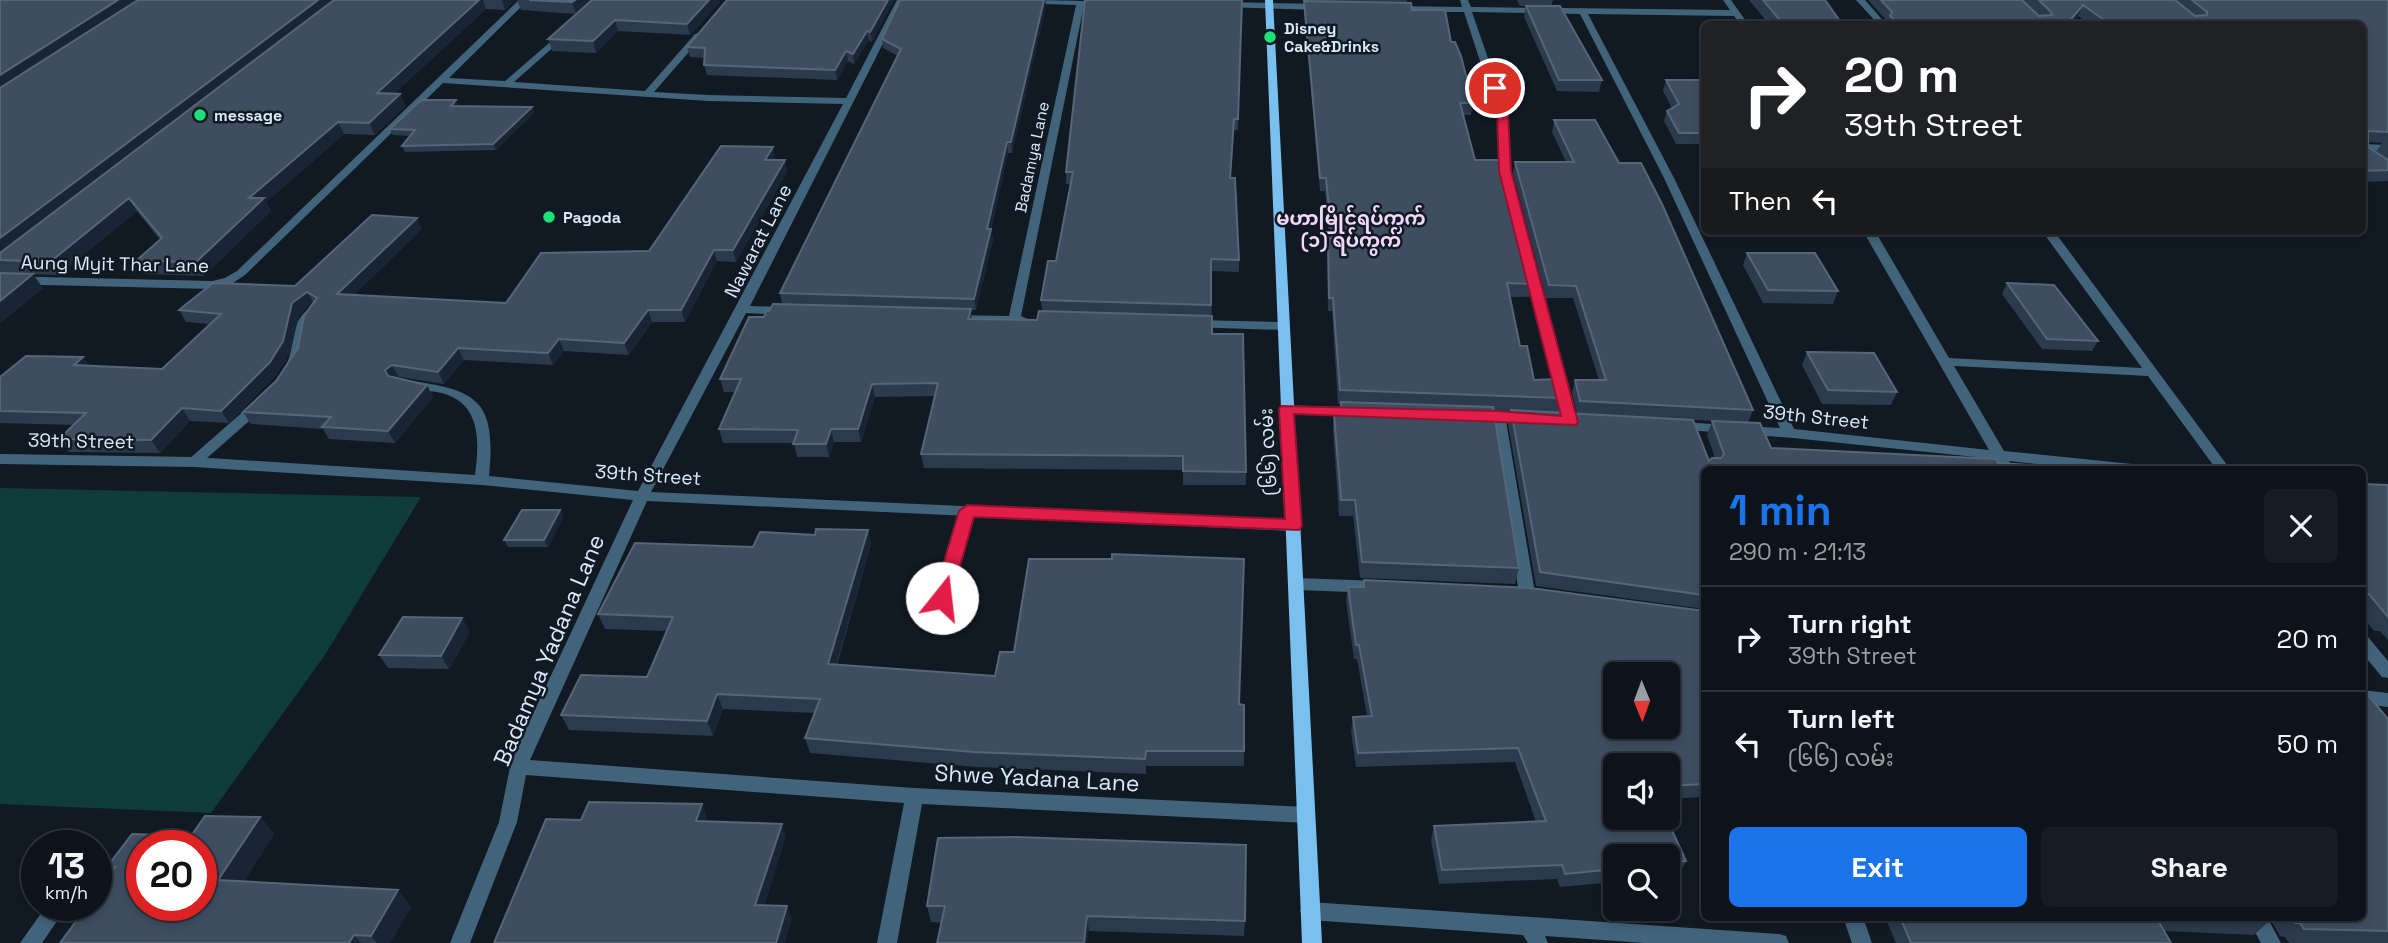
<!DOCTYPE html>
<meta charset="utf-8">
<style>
:root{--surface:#0d131a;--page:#161c23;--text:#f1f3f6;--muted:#9a9ea2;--line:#2d3239;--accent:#1a73e8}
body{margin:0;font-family:"Space Grotesk","Noto Sans Myanmar",sans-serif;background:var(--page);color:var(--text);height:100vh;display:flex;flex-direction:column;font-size:26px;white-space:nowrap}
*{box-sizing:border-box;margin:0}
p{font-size:23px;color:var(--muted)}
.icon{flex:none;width:38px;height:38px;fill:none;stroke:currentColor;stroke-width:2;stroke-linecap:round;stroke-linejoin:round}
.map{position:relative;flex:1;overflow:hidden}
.drawer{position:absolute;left:1701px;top:466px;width:665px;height:455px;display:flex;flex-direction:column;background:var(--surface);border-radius:10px;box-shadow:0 4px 10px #0003,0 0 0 2px var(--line)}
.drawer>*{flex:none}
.guide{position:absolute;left:1701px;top:21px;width:665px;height:214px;border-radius:10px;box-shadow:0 4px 10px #0003,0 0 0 2px var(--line);background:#202124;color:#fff;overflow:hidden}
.needle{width:46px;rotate:179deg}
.controls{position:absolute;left:1603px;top:662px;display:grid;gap:14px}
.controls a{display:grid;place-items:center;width:77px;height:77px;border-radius:10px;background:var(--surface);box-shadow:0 4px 10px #0003,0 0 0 2px var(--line);font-size:35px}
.speed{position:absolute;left:21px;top:830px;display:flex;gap:14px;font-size:35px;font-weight:700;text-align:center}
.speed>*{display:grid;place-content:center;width:91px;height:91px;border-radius:50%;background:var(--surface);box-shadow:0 4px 10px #0003,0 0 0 2px var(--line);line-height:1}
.speed small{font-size:18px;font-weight:400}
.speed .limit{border:10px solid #d22;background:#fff;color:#111}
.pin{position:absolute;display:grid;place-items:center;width:60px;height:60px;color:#fff;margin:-30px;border:4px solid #fff;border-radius:50%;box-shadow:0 2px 7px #0007}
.me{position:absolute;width:77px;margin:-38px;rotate:16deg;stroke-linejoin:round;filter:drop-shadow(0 0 5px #0008)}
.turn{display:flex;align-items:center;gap:24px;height:147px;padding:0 28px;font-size:32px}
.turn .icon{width:91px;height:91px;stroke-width:2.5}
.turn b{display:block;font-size:49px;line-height:60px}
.then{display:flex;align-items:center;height:66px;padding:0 28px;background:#0003;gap:14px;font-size:26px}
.round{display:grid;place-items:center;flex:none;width:74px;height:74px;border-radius:10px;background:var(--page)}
.summary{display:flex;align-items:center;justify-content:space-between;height:119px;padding:0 28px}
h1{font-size:42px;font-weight:800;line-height:52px;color:var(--accent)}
.button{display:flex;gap:14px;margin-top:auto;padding:14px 28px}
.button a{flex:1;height:80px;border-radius:10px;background:var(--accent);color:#fff;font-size:28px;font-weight:800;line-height:80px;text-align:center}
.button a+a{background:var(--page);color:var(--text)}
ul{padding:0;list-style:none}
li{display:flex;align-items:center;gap:21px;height:105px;padding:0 28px;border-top:2px solid var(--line)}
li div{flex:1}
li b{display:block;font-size:26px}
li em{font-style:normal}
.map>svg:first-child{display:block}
.water{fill:#103b3b}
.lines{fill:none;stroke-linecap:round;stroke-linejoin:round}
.lane{fill:#42647b;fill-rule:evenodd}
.street{fill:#42647b;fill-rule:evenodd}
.secondary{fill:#7ac0ee;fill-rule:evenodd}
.wall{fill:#2c3a4d;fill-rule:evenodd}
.shaded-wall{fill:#192534}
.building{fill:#3e4d60;stroke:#566578;stroke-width:2;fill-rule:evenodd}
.route{fill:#e11d48;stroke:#92132f;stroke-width:2}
.poi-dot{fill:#1de078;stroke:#111922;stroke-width:2.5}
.labels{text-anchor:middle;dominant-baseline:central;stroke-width:5;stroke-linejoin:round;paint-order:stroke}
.far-poi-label{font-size:16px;font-weight:bold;fill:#d7e9fa;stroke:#111922;text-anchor:start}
.far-street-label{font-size:16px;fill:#d7e9fa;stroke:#111922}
.far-quarter-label{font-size:19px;font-weight:bold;fill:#f1d8fa;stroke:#111922}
.street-label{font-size:19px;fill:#d7e9fa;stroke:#111922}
.near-street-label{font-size:23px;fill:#d7e9fa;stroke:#111922}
</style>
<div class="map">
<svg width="2388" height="943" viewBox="0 0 2388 943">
<rect width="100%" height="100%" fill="#111922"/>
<path class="water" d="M0 488 421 497 325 655 211 813 0 804Z"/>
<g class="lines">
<path class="lane" d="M315 306 321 310 306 329 303 353 296 368H288L286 365C297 345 288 317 315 306Z
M259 401 264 402 266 405 264 408 199 465H189L187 462 189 459 254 402Z
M967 506 974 511 943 620 941 624H929L927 620 960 511Z"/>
<path class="street" d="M519 0H528L449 78 505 81 563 31 566 32V36L514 82 645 91 695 34 698 33 702 36 701 38 654 92 708 95 846 98 897 0H905L750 306 786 307 792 311 786 315 746 313 651 492 1293 521 1300 526 1293 531 647 501 530 760 914 788 1306 807 1312 809 1315 815 1312 821 1306 823 922 804 897 943H877L904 803 526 775 517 822 470 943H450L499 822 510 767 518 746 633 500 482 485 194 467 0 464V454L194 457 475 475C479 444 482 406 445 394 433 390 419 391 406 388L405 385 406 382 411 381C481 390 496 404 489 476L638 491 843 104 708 101 443 83 245 275 233 283 212 289 0 284V276L212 281 225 278 237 271Z
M1007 0C1027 0 1094 0 1108 3L1104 6 1084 5 1021 316 1030 320 1024 324 953 322 949 321 947 318 949 315 1009 316 1076 5 1011 3Z
M1460 0H1468L1471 7 1730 10 1723 0H1731L1748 24H1740L1734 16 1588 14 1674 178 1794 429 1989 450 1863 231H1875L1949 358 2142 368 2042 231H2054L2230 469H2216L2148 376 1954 366 2004 451 2132 464 2139 469H2083L2009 461 2014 469H2000L1995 459 1793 438 1674 429 1672 426 1679 422 1780 428 1664 178 1580 14 1472 12 1507 113 1510 171 1577 422 1575 425H1565L1500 171 1497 113 1464 12H1394L1390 9 1394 6 1462 7Z
M1856 0H1865L1886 24H1878Z
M1223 2 1321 4 1325 7 1321 10 1220 7 1219 5Z
M2362 144 2388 145V151L2362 150Z
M1195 320 1283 322 1289 326 1283 330 1191 327 1189 324 1191 321Z
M1286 405 1358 408 1365 412 1358 416 1281 412 1279 409 1281 406Z
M1476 412 1526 414 1533 418 1526 422 1506 421 1535 593 1532 597H1522L1519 593 1492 421 1471 419 1469 416Z
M1297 578 1379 581 1384 583 1387 587 1384 591 1379 593 1297 590 1292 588 1289 584 1292 580Z
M2362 635 2368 637 2388 661V678L2382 677 2362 653Z
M2362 690 2388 693V707L2362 704Z
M1310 902 1779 934 1786 936 1789 943H1645L1545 936 1548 943H1528L1523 935 1310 920 1303 917 1300 911 1303 905Z
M47 905H68L42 943H20Z
M1843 917H1863L1872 943H1852Z
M2247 917H2267L2281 943H2261Z"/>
<path class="secondary" d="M1265 0H1273L1322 943H1302Z"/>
</g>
<path class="wall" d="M0 0H515L505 10 486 9 395 93 400 94 405 106 375 135 344 134 266 202 271 211 204 276 144 274 136 261 160 240 137 211 59 275 23 274 43 288 0 323Z
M517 0H591L576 14 521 10Z
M592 0H719L720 2 690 35 618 31 596 53 552 51 548 39Z
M894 0 872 42 869 40 854 64 848 61 837 80 707 75 704 65V58L690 57 687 47Z
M900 0H1045L1046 6 1012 153H1008L991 229 993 240 976 310H971L972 319 1037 320 1042 311 1041 300 1056 261 1071 184H1066V172L1242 10 1238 130H1234L1231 178 1239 260V272L1211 271 1212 334 1246 472V485H1183V470L924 468 921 454 935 396 875 397 861 442H834L829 457H797L794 443H723L719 429 735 392H724L720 379 764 317 769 311 782 304 780 293 898 56 883 48 882 39Z
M1303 0H1407V3L1412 10 1451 42 1473 103 1471 115H1463L1475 160 1532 284 1529 297H1510L1520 346 1534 380 1562 398 1559 412 1577 413 1572 393 1575 380H1599L1573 298H1546L1513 173 1515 162H1566L1552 132 1554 120 1753 410 1748 423 1771 448 1704 469V797L1668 799V765H1615L1686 861 1679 875 1668 876V856H1615V882L1560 887 1557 879 1439 884 1431 840 1434 826 1536 822 1515 762 1356 767 1351 731 1353 717 1367 716 1357 659H1354L1346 601 1348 587H1363L1364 580 1704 611V609L1536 586 1508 424 1511 411 1493 410 1519 568 1515 584 1360 578 1353 516H1339L1333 430 1334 414H1340L1341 404H1338L1332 311H1328L1327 251 1328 238H1329L1325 191H1320L1304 12V2H1303ZM1693 420 1743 422 1712 421 1707 435 1715 458 1709 461Z
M1517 0H1553L1551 6 1602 80 1599 92 1557 91 1524 17 1526 6H1520Z
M1749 0H1825L1842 24H1769Z
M1868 0H2022L2039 16 2023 0H2388V181L2362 182V24H2090L2078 16 2071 24H1887L1888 22ZM2368 142 2382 143 2376 152 2368 147Z
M1666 80H1704V144H1676L1664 121 1667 111 1672 108 1663 91Z
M459 106 532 107 534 113 496 150 405 152 402 146 410 136 393 135 390 129Z
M775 158 774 160H785L787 172 736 262 717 261 685 322H652L629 355 564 351 553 365 464 360 444 384 399 377 397 378 427 385 433 397 395 443 329 439 323 429 251 424 243 412 276 381 298 348 311 305 299 315 290 353 277 374 229 423 190 421 160 453 69 452 59 439 74 425 0 423V377L89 366 162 369 210 324 186 322 179 310 295 286 422 229 354 295 506 303 649 251Z
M1747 253 1838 291 1833 304 1763 303 1743 265Z
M2007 283 2098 341 2092 351 2042 349 2002 294Z
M1807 352 1897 392 1891 405 1822 404 1802 365Z
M2362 484 2388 485V640L2380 631H2374L2362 616Z
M560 510 563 517 548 547H508L504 540Z
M868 530 871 545 837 665 1239 704 1244 751V766H1146V774L977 767 810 753 805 738 815 713 723 709 713 736 569 730 561 715 647 677 666 631 605 629 598 614 753 547 815 535Z
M462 618 470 632 449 669 388 668 379 655Z
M2388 719V943H2289L2285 937 2280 936 2269 917H2362Z
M260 817 274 834 244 881 398 890 411 907 390 943H60L112 871 107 867 191 836Z
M938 838 1245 921 1244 936 1089 931 931 922 927 906Z
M1885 917H2266L2268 922 2254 935 2164 931 2171 943H1896Z"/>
<path class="shaded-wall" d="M118 0H141L0 92V75Z
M318 0H338L0 259V238Z
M479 0H483L486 9 382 105 377 93Z
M502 0H515L505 10Z
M575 0H591L576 14 572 2Z
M709 0H719L720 2 690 35 687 24Z
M888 0H894L872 42 870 32Z
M1044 0H1045L1046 6 1012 153 1011 142Z
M2083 5 2078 16 2071 24H2067Z
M615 20 618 31 596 53 593 41Z
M867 31 869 40 854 64 853 54Z
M846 51 848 61 837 80 835 70Z
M400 94 405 106 375 135 369 123Z
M456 100 459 106H451Z
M532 107 534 113 496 150 493 144Z
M338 122 344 134 266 202 271 211 204 276 196 262 249 198Z
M1007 142 1008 153 988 240 987 229Z
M773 147 775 158 767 171 765 160Z
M785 160 787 172 736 262 733 250Z
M129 198 137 211 59 275 50 262Z
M417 218 422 229 343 306 337 294Z
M991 229 993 240 976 310 974 299Z
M714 250 717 261 685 322 681 310Z
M33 274 43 288 0 323V301Z
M307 292 314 304 299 315 290 353 277 374 229 423 221 411 292 303Z
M648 310 652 322 629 355 624 343Z
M559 339 564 351 553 365 548 353Z
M458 348 464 360 444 384 438 372Z
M83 357 92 369 74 365Z
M392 365 399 377 392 382 385 370Z
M872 384 875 397 861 442 858 429Z
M427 385 433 397 395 443 388 431Z
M182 408 190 421 160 453 151 440Z
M831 429 834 442 829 457 826 444Z
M560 510 563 517 548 547 544 540Z
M868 530 871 545 832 679 828 664Z
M462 618 470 632 449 669 441 656Z
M717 694 723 709 713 736 707 721Z
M702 804 707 817 702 834 696 821Z
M260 817 274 834 234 897 218 880Z
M782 824 786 837 761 917 755 905Z
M398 890 411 907 390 943H377L371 936Z
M787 906 792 919 785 943H776Z
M1087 916 1089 931 1087 943H1084Z
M354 935 361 943H349Z"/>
<path class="building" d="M0 0H118L0 75Z
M138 0H318L0 238V88Z
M334 0H479L377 93 400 94 369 123 338 122 249 198H264L196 262 136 261 162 238 129 198 50 262 0 260V253Z
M529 0H575L572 2Z
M592 0H709L687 24 615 20 593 41 548 39Z
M727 0H888L870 32 867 31 853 54 846 51 835 70 704 65 705 48 687 47Z
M900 0H1044L1011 142H1007L987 229H991L974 299 780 293 901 49 882 39Z
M1085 0H1242L1238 119H1234L1230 178H1235L1239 260 1211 259V305L1041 300 1048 261H1056L1073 172H1066Z
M1763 0H1825L1842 24H1783Z
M1881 0H2022L2039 16 2052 15 2051 12 2039 0H2175L2195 16 2207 15V12L2192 0H2388V132L2368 131V147L2388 160V170L2362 171V24H2110L2083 5 2067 24H1899L1890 16 1892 12Z
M1304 1 1411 3 1412 10H1445L1451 42H1455L1461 56 1473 103H1460L1475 160H1500L1532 284 1507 283 1520 346H1527L1534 380 1557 379 1562 398 1340 390 1333 298H1329L1328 238 1332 239 1326 178H1320Z
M1526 6H1560L1602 80H1559Z
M1666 80H1704V133H1679L1667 111 1679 104Z
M421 100H456L451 106 532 107 493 144 402 146 415 130 390 129Z
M1554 120H1595L1619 163H1641L1662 204 1753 410 1580 401 1575 380H1606L1576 286 1549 285 1515 162H1574Z
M721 146 773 147 765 160H785L733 250H714L681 310H648L624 343 559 339 548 353 458 348 438 372 392 365 385 370 388 376 427 385 388 431 322 427 331 417 243 412 276 381 298 348 304 316 317 298 307 292 292 303 283 341 270 362 221 411 182 408 151 440 59 439 86 413 0 411V377L26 356 83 357 74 365 162 369 221 314 179 310 213 283 295 286 372 215 417 218 337 294 506 303 541 253 649 251Z
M1747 253H1815L1838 291 1768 290Z
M0 273 33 274 0 301Z
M2007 283 2054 285 2098 341 2047 339Z
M773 304 971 309 968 319 1037 320 1039 311 1212 316V334H1243L1246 472 1183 471V456L921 454 938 383 872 384 858 429H831L826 444H793L798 430 719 429 741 379H720L749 317H764L766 311H769Z
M1807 352 1874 353 1897 392 1828 390Z
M1341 402 1493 407 1519 568 1362 562 1355 500H1341L1334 414 1342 415Z
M1511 410 1693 420 1709 461 1712 458H1721L1724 454 1712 421 1760 423 1771 448 1996 459 1998 463 2097 469H1704V595L1540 572Z
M2362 484 2388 485V617L2369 594H2362Z
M522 510H560L544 540H504Z
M816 529 868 530 828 664 995 676 1000 652H1014L1029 559H1112V554L1244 559 1239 704 1244 705V751H1146L1145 759 974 752 805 738 820 699 717 694 707 721 561 715 581 675 647 677 673 617 598 614 635 543 753 547 760 532 815 535Z
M1364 580 1530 588 1704 611V784L1668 786V765H1615V817H1666L1686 861 1668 863V856H1615V869L1565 874 1562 865 1442 870 1434 826 1546 821 1518 748 1358 753 1353 717 1372 716 1359 645H1356L1348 587H1364ZM1615 674H1668V726H1615Z
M403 617 462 618 441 656 379 655Z
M2362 690H2364L2388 719V931L2304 929 2300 923H2295L2291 917H2362Z
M589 802 702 804 696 821 782 824 755 905 787 906 776 943H494L546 819 581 820Z
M205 816 260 817 218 880 398 890 371 936 354 935 349 943H60L88 905H96V893L115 867H107L132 834 191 836ZM142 845H201V905H142Z
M1015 837 1246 845 1245 921 1087 916 1084 943H937L945 906H927L938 838Z
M1900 917H2266L2268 922 2156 917 2171 943H1911Z"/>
<path class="route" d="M1495 85 1501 88 1508 113 1511 171 1578 422 1576 425 1294 414 1302 526 1299 530 974 517 951 598 948 603H936L933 598 959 511 967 505 1285 519 1279 409 1281 406 1498 411 1561 416 1499 171 1497 113 1490 88Z"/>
<g class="poi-dot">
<circle cx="1270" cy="37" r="7"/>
<circle cx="200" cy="115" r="7"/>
<circle cx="549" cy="217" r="7"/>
</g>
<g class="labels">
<g class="far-poi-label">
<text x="1284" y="28">Disney<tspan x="1284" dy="18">Cake&amp;Drinks</tspan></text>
<text x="214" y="115">message</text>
<text x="563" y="217">Pagoda</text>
</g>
<g class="far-street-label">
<text transform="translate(1032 157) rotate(-78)">Badamya Lane</text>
</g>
<g class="far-quarter-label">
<text x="1351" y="218">မဟာမြိုင်ရပ်ကွက်<tspan x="1351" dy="22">(၁) ရပ်ကွက်</tspan></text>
</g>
<g class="street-label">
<text transform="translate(758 241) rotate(-63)">Nawarat Lane</text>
<text transform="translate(115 264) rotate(1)">Aung Myit Thar Lane</text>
<text transform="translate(1816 417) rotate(6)">39th Street</text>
<text transform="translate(81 441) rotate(1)">39th Street</text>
<text transform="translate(1268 452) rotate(-93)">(၆၆) လမ်း</text>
<text transform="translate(648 475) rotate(4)">39th Street</text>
</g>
<g class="near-street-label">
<text transform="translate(549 650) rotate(-67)">Badamya Yadana Lane</text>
<text transform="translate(1037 778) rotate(3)">Shwe Yadana Lane</text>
</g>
</g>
</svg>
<div class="controls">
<a><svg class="needle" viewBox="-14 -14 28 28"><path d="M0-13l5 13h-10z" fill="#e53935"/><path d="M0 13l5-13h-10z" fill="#9a9ea2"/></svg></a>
<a><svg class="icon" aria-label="sound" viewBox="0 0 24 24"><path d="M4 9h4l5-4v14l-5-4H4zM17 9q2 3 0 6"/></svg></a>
<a><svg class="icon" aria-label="search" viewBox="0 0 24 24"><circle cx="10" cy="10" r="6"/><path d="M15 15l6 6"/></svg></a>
</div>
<div class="speed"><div>13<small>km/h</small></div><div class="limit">20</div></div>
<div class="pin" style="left:1495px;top:88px;background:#d93025"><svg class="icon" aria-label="arrive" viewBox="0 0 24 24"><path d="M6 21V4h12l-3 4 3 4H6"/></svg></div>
<svg class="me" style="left:942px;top:598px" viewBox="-20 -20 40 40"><circle r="19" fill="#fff"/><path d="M0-13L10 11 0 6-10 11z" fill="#e11d48"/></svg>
<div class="guide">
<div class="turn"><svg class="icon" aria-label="right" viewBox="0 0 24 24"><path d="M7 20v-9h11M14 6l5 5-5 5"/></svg><div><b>20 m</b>39th Street</div></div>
<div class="then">Then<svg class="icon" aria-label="left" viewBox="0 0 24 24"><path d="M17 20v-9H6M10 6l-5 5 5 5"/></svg></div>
</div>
<section class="drawer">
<div class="summary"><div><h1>1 min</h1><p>290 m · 21:13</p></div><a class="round"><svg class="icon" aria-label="close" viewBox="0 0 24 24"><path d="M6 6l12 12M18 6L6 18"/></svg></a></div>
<ul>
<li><svg class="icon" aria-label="right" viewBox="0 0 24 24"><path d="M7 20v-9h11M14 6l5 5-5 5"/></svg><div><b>Turn right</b><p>39th Street</p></div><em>20 m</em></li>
<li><svg class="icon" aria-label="left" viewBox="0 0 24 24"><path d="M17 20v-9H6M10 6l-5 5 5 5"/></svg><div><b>Turn left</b><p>(၆၆) လမ်း</p></div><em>50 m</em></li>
</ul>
<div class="button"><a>Exit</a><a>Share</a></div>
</section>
</div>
